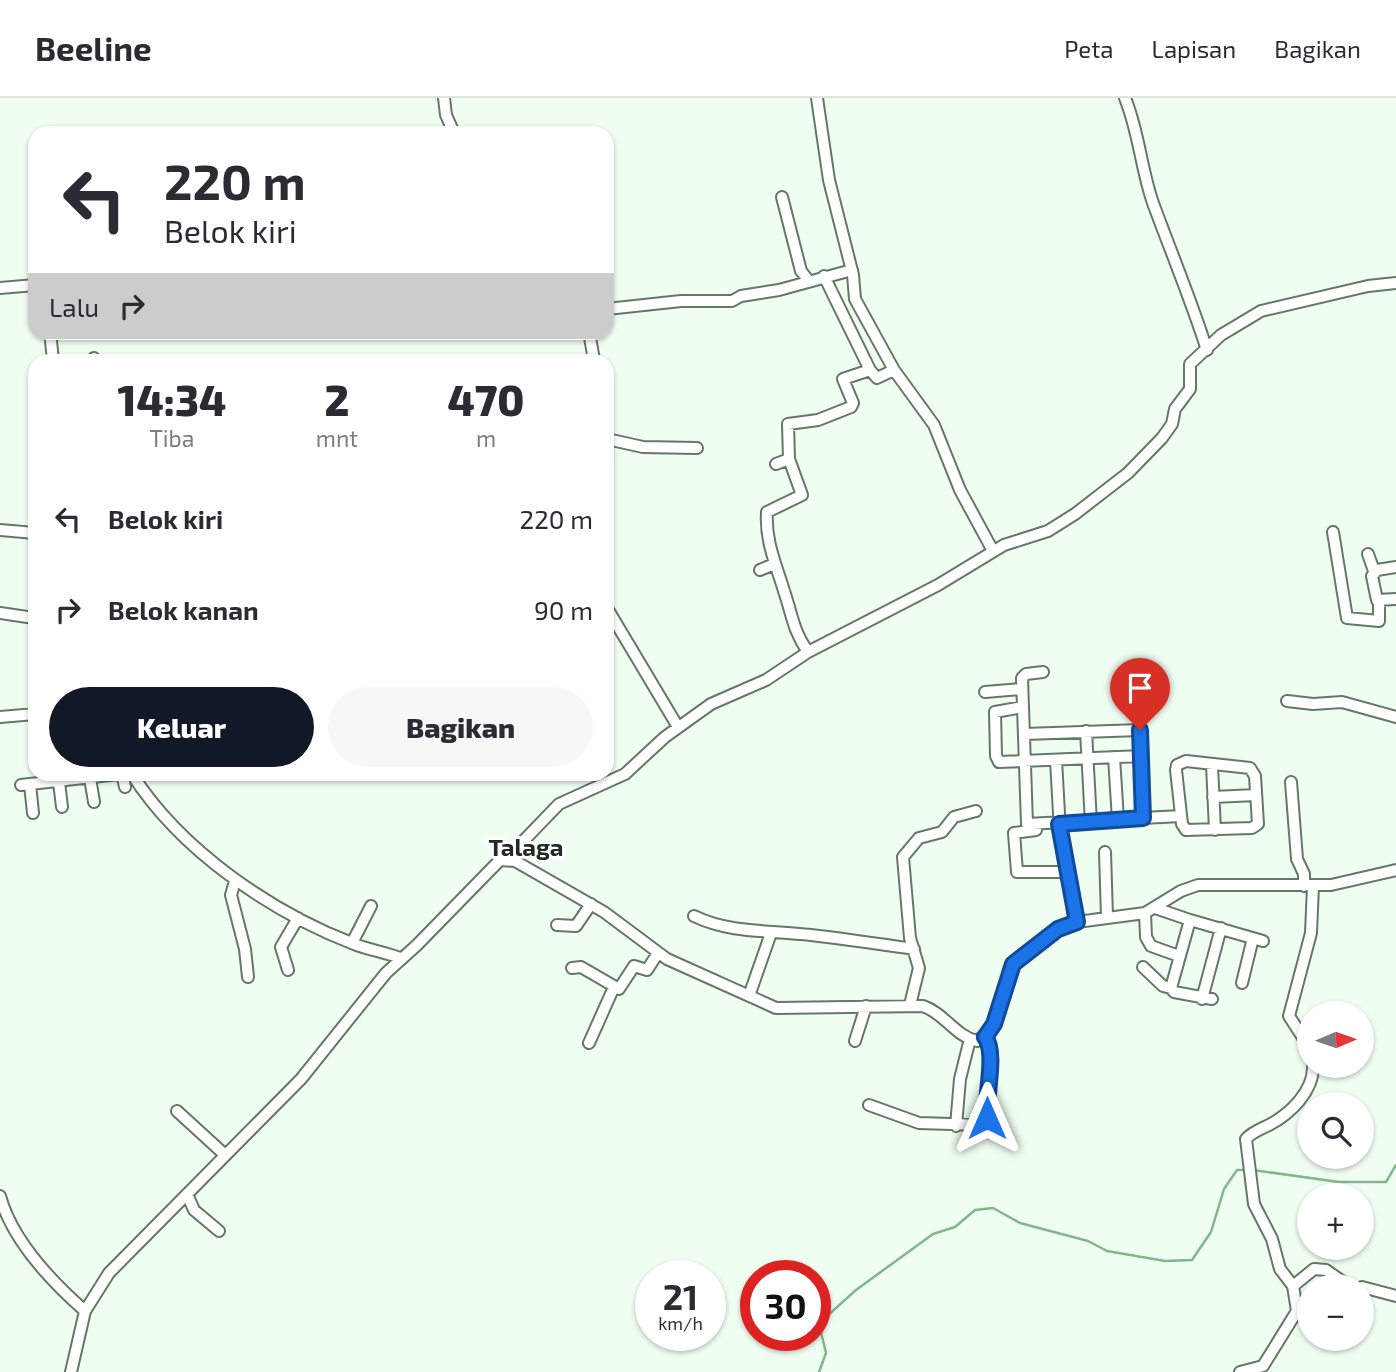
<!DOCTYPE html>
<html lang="id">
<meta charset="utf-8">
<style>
:root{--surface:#fff;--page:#f7f7f7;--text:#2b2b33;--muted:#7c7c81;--line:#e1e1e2;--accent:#111827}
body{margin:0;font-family:"Exo 2",sans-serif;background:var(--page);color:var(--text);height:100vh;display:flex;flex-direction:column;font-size:26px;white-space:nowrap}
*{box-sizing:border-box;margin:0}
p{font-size:23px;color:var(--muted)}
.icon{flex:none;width:38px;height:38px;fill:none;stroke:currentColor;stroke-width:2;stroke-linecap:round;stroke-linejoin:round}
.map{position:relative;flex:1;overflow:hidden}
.drawer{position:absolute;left:28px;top:256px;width:586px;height:427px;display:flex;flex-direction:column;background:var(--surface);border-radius:21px;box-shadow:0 2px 5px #0004}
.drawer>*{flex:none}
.hud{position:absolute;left:28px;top:28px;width:586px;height:214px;border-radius:21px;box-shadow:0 2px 5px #0004;background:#fff;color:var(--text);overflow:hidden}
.needle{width:46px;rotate:88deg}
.tools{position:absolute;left:1297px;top:903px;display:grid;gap:14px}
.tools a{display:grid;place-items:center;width:77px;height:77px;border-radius:50%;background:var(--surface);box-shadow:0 2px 5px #0004;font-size:35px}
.speed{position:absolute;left:635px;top:1162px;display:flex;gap:14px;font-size:35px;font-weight:700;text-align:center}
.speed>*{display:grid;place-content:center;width:91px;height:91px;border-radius:50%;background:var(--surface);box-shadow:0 2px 5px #0004;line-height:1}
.speed small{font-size:18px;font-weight:400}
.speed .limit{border:10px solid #d22;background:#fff;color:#111}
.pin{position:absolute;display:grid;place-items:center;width:60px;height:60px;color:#fff;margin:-72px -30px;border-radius:50% 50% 50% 0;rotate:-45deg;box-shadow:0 0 7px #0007}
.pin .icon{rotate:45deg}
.me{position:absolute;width:77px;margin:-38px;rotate:0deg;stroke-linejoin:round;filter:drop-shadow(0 0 5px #0008)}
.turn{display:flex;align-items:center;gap:24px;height:147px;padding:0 21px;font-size:32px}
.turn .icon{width:91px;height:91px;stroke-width:2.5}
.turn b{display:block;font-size:49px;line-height:60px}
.then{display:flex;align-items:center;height:66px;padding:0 21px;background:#0003;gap:14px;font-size:26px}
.eta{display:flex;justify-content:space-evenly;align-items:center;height:119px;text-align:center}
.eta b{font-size:42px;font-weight:800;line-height:49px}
.primary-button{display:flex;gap:14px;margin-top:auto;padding:14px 21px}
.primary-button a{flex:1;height:80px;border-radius:42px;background:var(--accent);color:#fff;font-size:28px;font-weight:800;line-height:80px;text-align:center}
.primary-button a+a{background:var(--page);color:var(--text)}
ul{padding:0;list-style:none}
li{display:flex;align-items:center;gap:21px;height:91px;padding:0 21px}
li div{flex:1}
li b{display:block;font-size:26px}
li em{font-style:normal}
header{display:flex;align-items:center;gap:42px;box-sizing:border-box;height:98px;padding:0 35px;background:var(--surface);border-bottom:2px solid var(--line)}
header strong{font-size:33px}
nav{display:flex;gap:38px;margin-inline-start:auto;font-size:24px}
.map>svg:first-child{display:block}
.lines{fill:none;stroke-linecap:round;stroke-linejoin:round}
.stream{stroke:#82b68b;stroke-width:2.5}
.minor-casing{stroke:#647866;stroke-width:14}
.minor{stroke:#fff;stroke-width:10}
.route-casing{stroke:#114b97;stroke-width:18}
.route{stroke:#1a73e8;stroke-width:12}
.labels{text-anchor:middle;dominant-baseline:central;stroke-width:6;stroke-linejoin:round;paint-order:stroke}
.quarter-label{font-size:24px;font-weight:bold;fill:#212a22;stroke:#fff}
</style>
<header>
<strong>Beeline</strong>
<nav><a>Peta</a><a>Lapisan</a><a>Bagikan</a></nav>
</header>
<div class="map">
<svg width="1396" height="1274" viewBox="0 0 1396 1274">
<rect width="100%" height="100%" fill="#f0fef2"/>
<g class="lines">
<path class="stream" d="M1253 1072 1339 1084H1386L1396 1067
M819 1274 826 1255 820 1230 826 1219 856 1192 933 1136 955 1129 975 1112 993 1110 1020 1125 1088 1143 1107 1153 1165 1163 1192 1162 1211 1134 1224 1091 1237 1072H1247"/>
<defs>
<path id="minor" d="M444 0 446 17 454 35
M817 0 829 82 853 177 855 201 894 272 934 327 960 392 993 453
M1125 0C1139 34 1141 71 1153 105 1171 154 1191 202 1207 252
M782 99 801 173 809 183
M824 178 870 272 877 280 894 272
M0 190 35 187
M607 211 681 203H732L741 198 779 192 852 172
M50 234 53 262
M589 234 594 262
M93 262 94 260
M607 341 643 349 697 350
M789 361 802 397 767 414C765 443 776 466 784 493 792 516 793 533 808 554
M776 366 789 361 788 326 818 322 851 309 853 305 843 281 870 272
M0 432 35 435
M1333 434 1347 520 1379 523V503
M1368 456 1374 473
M1396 469 1377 472 1372 478 1377 502 1396 501
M760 472 774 466
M607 510 678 629
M0 515 34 520
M1043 574 1026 576 1022 580 1027 726 1181 718
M985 594 1022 591
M1287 603 1313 606 1342 604 1396 619
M1023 609 995 614 996 658 999 664 1142 658
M0 619 35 616V505
M1086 633 1091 725
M1025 636 1140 632 1143 720
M1114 659 1118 722
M1056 662 1060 733 1077 824
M1186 663 1250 670 1255 678 1258 726 1252 730 1186 732 1182 726 1176 672 1177 667Z
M1212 667 1215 732
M122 676 125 689
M132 676C180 752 271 814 354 846 369 852 385 854 400 860
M90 680 94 704
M59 684 62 709
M1291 684 1297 761 1304 776V788
M30 686 33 715
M21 687 119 676
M1213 699 1256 697
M1036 732 1014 735 1017 774H1065
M1105 754 1107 819
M506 761 559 706 625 676 665 639 711 606 766 582 808 554 938 487 1004 447 1048 433 1075 416 1128 375 1162 340 1172 326 1175 311 1190 291V266L1221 237 1261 213 1368 188 1396 185
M235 783 231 797 245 851 248 879
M1155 810 1190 822
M1145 815 1146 839 1151 848 1179 858
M694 818C731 836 771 832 811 837 845 841 879 846 914 851
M557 827 576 828 591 806
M352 845 371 808
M1143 869 1163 888 1171 890
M572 870 581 869 619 891 634 868 647 872 658 855
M288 872 281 849 298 820
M1242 885 1253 840
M749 898 771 835
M1202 901 1221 830
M1212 901 1174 894 1171 890 1190 822 1263 843
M910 907 919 870 910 840 903 759 919 740 942 734 954 719 976 713
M855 943 866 908
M589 945 614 889
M1309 949 1289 918 1311 835 1313 788
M869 1007 919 1025 983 1027 987 1023 986 1000 991 956 985 939
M177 1013 224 1056
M956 1028 960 981 970 941
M187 1096 194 1112 219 1133
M0 1098C12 1142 52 1184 85 1213
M1293 1188 1314 1171 1326 1172 1349 1188
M1362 1189 1396 1198
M71 1274 85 1213 109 1175 301 981 386 875 417 847 500 762 515 763 604 814 667 861 776 910 923 908C944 915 955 938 977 943L992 932 1013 866 1051 835 1077 824 1145 815 1181 793 1198 787H1331L1396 772
M1240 1274 1263 1268 1297 1213 1293 1188 1280 1171 1272 1141 1254 1106 1246 1041C1252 1034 1261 1031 1269 1027 1290 1016 1314 993 1313 968"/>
</defs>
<use href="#minor" class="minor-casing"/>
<use href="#minor" class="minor"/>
</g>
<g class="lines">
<defs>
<path id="route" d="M987 1020C985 997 997 955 985 939L994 926 1013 866 1058 831 1077 824 1059 726 1143 720 1140 632"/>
</defs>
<use href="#route" class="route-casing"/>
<use href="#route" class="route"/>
</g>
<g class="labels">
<g class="quarter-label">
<text x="526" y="748">Talaga</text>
</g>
</g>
</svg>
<div class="tools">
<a><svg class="needle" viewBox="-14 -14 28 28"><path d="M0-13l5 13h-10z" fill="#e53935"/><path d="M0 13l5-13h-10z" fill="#7c7c81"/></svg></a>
<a><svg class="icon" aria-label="search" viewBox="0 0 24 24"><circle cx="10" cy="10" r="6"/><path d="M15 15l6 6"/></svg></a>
<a>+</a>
<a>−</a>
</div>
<div class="speed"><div>21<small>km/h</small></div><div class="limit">30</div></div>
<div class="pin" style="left:1140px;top:632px;background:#d93025"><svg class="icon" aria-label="arrive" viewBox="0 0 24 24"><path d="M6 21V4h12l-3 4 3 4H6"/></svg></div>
<svg class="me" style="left:987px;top:1020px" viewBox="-20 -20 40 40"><path d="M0-17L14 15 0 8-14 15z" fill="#1a73e8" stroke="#fff" stroke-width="4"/></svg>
<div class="hud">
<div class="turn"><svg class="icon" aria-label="left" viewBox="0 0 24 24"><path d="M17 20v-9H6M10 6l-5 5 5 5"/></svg><div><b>220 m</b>Belok kiri</div></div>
<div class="then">Lalu<svg class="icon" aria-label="right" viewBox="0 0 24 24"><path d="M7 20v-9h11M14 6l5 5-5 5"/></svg></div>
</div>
<section class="drawer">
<div class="eta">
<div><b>14:34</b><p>Tiba</p></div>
<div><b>2</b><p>mnt</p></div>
<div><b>470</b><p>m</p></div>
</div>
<ul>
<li><svg class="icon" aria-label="left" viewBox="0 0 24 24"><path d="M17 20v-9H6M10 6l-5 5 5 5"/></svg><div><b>Belok kiri</b></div><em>220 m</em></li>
<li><svg class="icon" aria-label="right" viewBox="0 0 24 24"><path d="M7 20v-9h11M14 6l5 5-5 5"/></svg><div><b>Belok kanan</b></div><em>90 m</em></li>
</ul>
<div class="primary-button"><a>Keluar</a><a>Bagikan</a></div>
</section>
</div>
